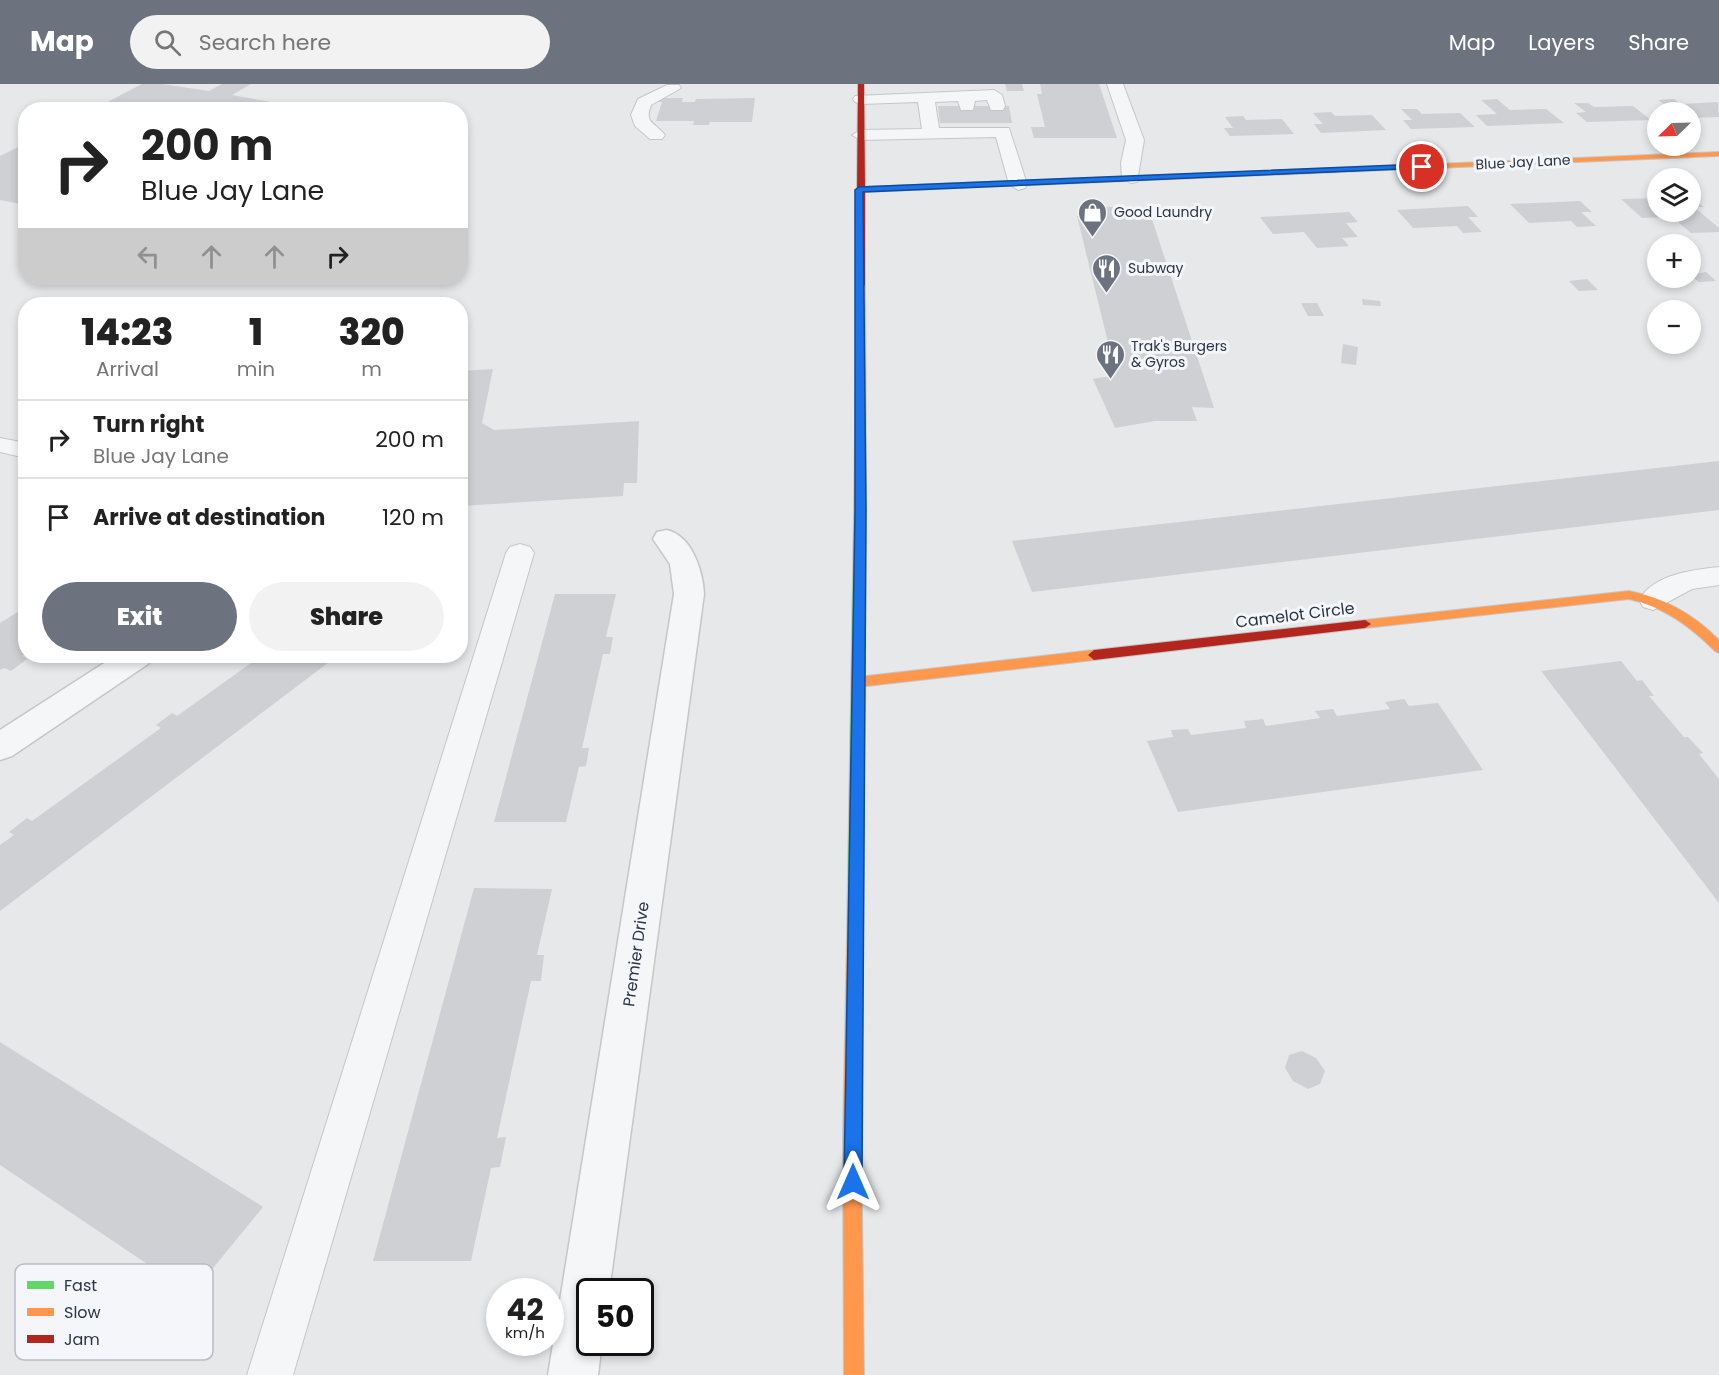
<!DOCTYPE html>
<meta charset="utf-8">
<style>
:root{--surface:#fff;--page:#f2f2f2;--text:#222;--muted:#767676;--line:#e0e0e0;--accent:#6c737f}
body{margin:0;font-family:Poppins,sans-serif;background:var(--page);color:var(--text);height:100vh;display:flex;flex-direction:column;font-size:22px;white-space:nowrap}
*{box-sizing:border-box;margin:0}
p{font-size:20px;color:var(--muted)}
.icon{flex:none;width:33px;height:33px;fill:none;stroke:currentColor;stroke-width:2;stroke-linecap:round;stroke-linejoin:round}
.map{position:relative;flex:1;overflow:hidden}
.sheet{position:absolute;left:18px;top:213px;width:450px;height:366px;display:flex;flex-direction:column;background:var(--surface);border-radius:24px;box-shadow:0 3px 9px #0003}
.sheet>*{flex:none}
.top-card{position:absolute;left:18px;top:18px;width:450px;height:183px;border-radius:24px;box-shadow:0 3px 9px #0003;background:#fff;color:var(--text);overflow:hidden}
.needle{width:39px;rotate:247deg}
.fabs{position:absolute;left:1647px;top:18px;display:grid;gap:12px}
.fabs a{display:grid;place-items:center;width:54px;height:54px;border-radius:50%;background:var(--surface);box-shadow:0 3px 9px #0003;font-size:30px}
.speed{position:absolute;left:486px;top:1194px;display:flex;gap:12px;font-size:30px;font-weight:700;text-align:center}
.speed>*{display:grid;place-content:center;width:78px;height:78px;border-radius:50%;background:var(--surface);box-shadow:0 3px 9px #0003;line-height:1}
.speed small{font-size:15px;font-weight:400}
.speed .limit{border:3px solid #111;border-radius:9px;background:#fff;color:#111}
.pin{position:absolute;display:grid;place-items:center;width:51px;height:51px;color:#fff;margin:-26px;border:3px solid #fff;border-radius:50%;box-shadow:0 2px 6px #0007}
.me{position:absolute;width:66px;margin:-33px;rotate:0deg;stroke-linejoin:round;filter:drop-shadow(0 0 4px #0008)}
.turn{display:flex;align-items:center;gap:21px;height:126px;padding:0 24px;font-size:27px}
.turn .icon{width:78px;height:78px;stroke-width:2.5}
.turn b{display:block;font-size:42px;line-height:51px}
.lanes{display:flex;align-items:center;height:57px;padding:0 24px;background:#0003;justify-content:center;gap:30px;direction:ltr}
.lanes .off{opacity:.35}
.eta{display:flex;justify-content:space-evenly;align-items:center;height:102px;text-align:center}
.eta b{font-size:36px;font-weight:800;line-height:42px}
.button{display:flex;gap:12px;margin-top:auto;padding:12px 24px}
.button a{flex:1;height:69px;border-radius:36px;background:var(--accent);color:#fff;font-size:24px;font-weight:800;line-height:69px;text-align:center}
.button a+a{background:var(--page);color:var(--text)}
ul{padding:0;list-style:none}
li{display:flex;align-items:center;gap:18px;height:78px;padding:0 24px;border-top:2px solid var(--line)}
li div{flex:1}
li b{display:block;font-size:22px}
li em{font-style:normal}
header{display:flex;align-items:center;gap:36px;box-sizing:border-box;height:84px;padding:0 30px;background:var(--accent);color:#fff}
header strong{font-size:28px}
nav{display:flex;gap:33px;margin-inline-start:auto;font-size:21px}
.search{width:420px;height:54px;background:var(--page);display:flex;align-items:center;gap:15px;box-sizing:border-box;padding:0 21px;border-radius:33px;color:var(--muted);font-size:22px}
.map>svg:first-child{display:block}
.building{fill:#ced0d3}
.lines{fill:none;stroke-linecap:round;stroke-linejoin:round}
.lane-casing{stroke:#c4c6c8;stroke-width:2}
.street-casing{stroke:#c4c6c8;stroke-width:3}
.fast-casing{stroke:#c4c6c8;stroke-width:2}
.slow-casing{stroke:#c4c6c8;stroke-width:2}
.jam-casing{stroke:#c4c6c8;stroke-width:2}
.lane{fill:#f5f6f7;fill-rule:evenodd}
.street{fill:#f5f6f7;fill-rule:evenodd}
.fast{fill:#63d668;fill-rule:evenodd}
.slow{fill:#ff974d;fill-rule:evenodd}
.jam{fill:#b3261e;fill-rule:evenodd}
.route{fill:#1a73e8;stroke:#114b97;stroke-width:1.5}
.labels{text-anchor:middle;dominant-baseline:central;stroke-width:6;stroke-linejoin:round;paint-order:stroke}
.far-street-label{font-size:14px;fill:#2b3445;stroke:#f4f6f9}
.far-poi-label{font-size:14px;fill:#2b3445;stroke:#f4f6f9;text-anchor:start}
.street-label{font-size:16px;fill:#2b3445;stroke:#f4f6f9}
.key{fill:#f4f6f9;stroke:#b8bcc3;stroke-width:1.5}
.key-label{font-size:16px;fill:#2b3445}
</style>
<header>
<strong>Map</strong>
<div class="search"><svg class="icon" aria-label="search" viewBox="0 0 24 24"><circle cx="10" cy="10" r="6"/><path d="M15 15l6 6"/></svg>Search here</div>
<nav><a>Map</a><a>Layers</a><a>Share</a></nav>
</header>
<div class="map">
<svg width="1719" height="1291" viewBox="0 0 1719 1291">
<rect width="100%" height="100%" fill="#e6e8ea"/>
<path class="building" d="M142 0H162L209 7 222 0H251L232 11 315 26H92Z
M1005 0H1022L1024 7H1007Z
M1040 0H1099L1117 54H1034L1031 43H1045L1037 10H1042Z
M658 14H683L682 18H695L696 15 755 14 752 38H710L709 41H693L694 37H656L662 18H656Z
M1497 15 1510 26 1546 25 1564 39 1487 42 1476 31 1497 30 1481 16Z
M1674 15 1681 20 1718 18 1719 33 1690 34V28H1666L1661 25H1671L1658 16Z
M1574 19H1588L1594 23 1633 22 1651 36 1587 38 1576 29 1586 28Z
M938 22H1009L1012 39H940Z
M1401 25H1417L1422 30 1460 29 1475 43 1411 45 1403 36H1412Z
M1331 28 1335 32 1372 31 1386 46 1321 49 1314 40H1323L1313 29Z
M1243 32 1246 36 1282 35 1294 50 1230 52 1224 44H1233L1225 33Z
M26 59V121L0 116V72Z
M1690 113 1704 123H1694L1719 144V148L1691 149 1672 133 1642 134 1621 115 1658 114V128H1690Z
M1580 117 1592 128H1581L1596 142 1577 143 1571 137 1529 139 1510 120Z
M1468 122 1478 133H1468L1482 148 1463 149 1457 142 1413 144 1397 126Z
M1088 123H1148L1214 324 1192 323 1197 337H1155L1115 344 1093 295 1116 291 1077 132H1089Z
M1349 128 1358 138 1346 139 1358 153 1342 154 1349 162 1317 164 1304 148 1273 150 1260 133Z
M1706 188 1716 197 1699 198 1690 191Z
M1587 195 1598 206 1579 207 1569 197Z
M1362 215 1380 217 1381 222 1363 221Z
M1301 219H1317L1324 232H1308Z
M1343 260 1358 263 1356 281 1341 279Z
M493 285 482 339 494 346 639 337 637 399H624L623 412 460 422V287Z
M1719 377V426L1032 508 1012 457Z
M555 510H616L606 553H613L610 570H603L582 664H589L586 682 579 683 566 738H494Z
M26 523V570L22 572 27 575 11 587 4 584 0 586V539Z
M261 572H337L0 827V761L14 751 9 748 27 734 32 737 161 644 156 641 172 629 177 632Z
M1621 577 1637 597 1642 596 1654 612H1649L1684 653H1688L1703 669 1699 670 1719 695V819L1541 587Z
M1404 615 1409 622 1438 619 1483 686 1178 728 1147 657 1173 653 1171 646 1188 645 1191 651 1246 644 1244 637 1263 635 1266 642 1320 634 1315 627 1333 625 1337 632 1390 625 1385 618Z
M474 804 552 805 537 871H544L541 897H531L497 1054 506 1053 500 1083 491 1084 471 1177H373Z
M0 958 263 1123 192 1210 0 1081Z
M1302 967 1316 974 1325 987 1320 1000 1308 1005 1293 997 1285 984 1289 971Z"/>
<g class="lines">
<defs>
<path id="lane" d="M1107 0H1123L1144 56 1137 98 1131 99 1122 94 1121 79 1126 56Z
M667 1H679L681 4 651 21C644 40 654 37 665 51L662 55H650L635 42 631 31 638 15Z
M994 6 1002 11 1005 22 1003 26H991L987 16 975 17 973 26H961L958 17 935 18 939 44H1009L1027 100 1025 104 1018 106 1009 100 996 53 861 56 852 51 861 46 922 45 918 18 861 20 855 18 853 15 855 12Z
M0 354 26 359V374L0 368Z
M520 460 530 463 534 469 293 1291H247L506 469 510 463Z
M1719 483V501L1692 505 1653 526 1643 523 1639 516C1654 490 1692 486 1719 483Z"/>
<path id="street" d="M667 446C692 452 703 487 704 510L609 1208H590V1258H602L598 1291H548L674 510 670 480 653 455 657 448Z
M115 572H153L148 580 12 672 0 676V646Z"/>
<path id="fast" d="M860 423 866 427 863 853 861 858 855 860 849 858 847 853 854 427Z"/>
<path id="slow" d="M1719 68V72L1363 87 1359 85 1363 83Z
M861 198 865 201 866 427 860 431 854 427 857 201Z
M1629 507C1665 514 1693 530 1719 556V569L1715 567C1690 542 1664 523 1629 515L1365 544 1359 540 1365 536Z
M1094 566 1100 571 1094 576 858 603 851 598 858 593Z
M855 846 861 848 863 853 861 1053 864 1291H844L843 1053 847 853 849 848Z"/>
<path id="jam" d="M858 0H864L865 103 1363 83 1367 85 1363 87 865 108V201L861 204 857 201V108L855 106 857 104Z
M1365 536 1371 540 1365 544 1094 576 1088 571 1094 566Z"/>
</defs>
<use href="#lane" class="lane-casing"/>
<use href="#street" class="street-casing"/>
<use href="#fast" class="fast-casing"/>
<use href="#slow" class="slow-casing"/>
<use href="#jam" class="jam-casing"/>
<use href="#lane" class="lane"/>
<use href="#street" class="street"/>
<use href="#fast" class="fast"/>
<use href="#slow" class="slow"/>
<use href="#jam" class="jam"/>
</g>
<path class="route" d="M1422 80 1425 84 863 108 866 427 862 1098 859 1105 853 1108 846 1105 844 1098 855 427V106L859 103Z"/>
<defs>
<symbol id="shop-pin" viewBox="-11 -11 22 30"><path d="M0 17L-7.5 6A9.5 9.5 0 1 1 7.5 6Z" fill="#6c737f" stroke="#f4f6f9"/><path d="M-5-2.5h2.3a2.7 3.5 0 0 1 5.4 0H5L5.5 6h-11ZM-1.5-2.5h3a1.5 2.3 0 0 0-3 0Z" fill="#fff"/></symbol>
<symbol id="restaurant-pin" viewBox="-11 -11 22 30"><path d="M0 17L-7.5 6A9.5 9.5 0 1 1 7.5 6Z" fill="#6c737f" stroke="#f4f6f9"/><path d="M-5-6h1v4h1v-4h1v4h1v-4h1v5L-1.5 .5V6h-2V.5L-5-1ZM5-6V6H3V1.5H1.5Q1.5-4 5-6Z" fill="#fff"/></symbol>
</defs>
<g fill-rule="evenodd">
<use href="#shop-pin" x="1076" y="112" width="33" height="45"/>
<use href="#restaurant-pin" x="1090" y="168" width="33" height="45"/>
<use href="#restaurant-pin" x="1094" y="254" width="33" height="45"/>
</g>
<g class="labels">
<g class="far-street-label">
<text transform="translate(1523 78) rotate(-3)">Blue Jay Lane</text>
</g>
<g class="far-poi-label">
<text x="1114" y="128">Good Laundry</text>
<text x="1128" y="184">Subway</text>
<text x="1131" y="262">Trak's Burgers<tspan x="1131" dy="16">&amp; Gyros</tspan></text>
</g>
<g class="street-label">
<text transform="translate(1295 531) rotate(-7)">Camelot Circle</text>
<text transform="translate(636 870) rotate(-82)">Premier Drive</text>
</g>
</g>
<rect x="15" y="1180" width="198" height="96" rx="9" class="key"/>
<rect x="27" y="1197" width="27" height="8" fill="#63d668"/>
<rect x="27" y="1224" width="27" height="8" fill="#ff974d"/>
<rect x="27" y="1251" width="27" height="8" fill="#b3261e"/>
<g class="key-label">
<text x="64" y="1207">Fast</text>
<text x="64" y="1234">Slow</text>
<text x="64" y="1261">Jam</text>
</g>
</svg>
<div class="fabs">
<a><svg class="needle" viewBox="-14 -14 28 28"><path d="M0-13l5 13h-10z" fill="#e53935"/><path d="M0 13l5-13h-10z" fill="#767676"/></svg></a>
<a><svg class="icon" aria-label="layers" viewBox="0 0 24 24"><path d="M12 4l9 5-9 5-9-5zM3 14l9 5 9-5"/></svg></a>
<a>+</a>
<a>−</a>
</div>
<div class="speed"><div>42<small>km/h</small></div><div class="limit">50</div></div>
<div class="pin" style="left:1422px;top:83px;background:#d93025"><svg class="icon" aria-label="arrive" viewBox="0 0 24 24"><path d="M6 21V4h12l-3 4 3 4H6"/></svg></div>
<svg class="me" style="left:853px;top:1098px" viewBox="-20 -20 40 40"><path d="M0-17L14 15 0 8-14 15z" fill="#1a73e8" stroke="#fff" stroke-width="4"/></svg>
<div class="top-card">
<div class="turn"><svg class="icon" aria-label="right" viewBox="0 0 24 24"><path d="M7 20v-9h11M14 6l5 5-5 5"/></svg><div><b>200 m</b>Blue Jay Lane</div></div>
<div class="lanes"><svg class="icon off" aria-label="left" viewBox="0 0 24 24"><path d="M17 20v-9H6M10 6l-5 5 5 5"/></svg><svg class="icon off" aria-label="ahead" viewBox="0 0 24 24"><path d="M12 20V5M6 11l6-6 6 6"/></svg><svg class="icon off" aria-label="ahead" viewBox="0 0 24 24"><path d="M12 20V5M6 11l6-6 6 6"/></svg><svg class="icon" aria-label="right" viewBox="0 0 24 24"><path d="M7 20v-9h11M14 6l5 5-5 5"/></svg></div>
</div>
<section class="sheet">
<div class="eta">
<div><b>14:23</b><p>Arrival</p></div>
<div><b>1</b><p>min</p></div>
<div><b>320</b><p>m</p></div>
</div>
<ul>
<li><svg class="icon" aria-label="right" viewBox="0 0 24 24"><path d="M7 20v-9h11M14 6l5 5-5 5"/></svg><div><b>Turn right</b><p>Blue Jay Lane</p></div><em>200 m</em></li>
<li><svg class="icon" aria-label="arrive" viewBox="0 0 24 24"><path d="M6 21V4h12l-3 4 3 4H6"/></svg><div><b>Arrive at destination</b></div><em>120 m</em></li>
</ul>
<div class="button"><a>Exit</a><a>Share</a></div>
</section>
</div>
